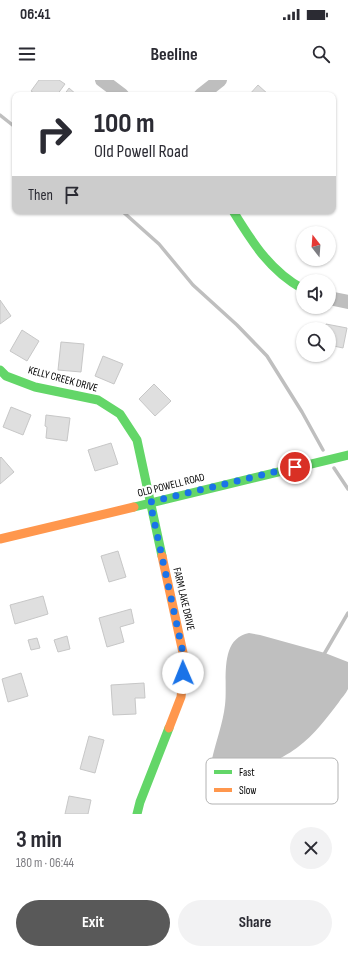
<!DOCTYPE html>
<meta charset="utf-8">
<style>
:root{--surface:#fff;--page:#f2f2f3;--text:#2b2b33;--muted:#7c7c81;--accent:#595959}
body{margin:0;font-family:"Sofia Sans Condensed",sans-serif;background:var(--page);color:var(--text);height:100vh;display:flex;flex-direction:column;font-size:15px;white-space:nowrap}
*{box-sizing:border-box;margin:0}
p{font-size:13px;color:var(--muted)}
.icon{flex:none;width:22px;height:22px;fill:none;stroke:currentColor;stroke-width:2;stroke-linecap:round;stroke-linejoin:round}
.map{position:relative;height:734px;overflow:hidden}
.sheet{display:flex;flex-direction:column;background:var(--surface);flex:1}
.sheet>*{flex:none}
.guide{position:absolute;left:12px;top:12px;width:324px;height:122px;border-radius:8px;box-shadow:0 1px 3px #0004;background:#fff;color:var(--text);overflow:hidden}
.needle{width:26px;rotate:343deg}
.buttons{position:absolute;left:296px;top:146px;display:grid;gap:8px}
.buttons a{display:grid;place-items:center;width:40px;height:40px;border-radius:50%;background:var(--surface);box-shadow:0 1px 3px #0004;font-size:20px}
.pin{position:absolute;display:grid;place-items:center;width:34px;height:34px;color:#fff;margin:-17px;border:2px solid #fff;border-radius:50%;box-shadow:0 1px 4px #0007}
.me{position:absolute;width:44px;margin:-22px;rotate:359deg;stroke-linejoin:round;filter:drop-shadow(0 0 3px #0008)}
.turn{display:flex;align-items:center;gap:14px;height:84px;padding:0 16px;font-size:18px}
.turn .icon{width:52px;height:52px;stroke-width:2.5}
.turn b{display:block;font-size:28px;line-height:34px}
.then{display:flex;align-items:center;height:38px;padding:0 16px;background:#0003;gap:8px;font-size:15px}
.round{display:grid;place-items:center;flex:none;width:42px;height:42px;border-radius:21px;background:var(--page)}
.head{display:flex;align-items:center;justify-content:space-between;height:68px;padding:0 16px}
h1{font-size:24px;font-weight:700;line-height:30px}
.action{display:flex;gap:8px;margin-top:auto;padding:8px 16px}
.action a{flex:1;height:46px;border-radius:24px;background:var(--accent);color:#fff;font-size:16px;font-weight:700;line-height:46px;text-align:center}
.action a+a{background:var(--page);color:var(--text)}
.status{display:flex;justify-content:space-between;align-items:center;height:28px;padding:0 20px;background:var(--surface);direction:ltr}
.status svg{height:11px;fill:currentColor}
header{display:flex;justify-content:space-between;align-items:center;height:52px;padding:0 16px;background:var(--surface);font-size:18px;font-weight:700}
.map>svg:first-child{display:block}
.water{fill:#bfbfbf}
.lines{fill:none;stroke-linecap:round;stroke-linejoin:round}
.stream{stroke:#bfbfbf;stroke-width:3.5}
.building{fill:#dfdfdf;stroke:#c7c7c7}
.street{stroke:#bebebe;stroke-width:14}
.fast{stroke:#63d668;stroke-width:9}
.slow{stroke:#ff974d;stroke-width:9}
.route{stroke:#1a73e8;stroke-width:7;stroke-dasharray:0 12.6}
.labels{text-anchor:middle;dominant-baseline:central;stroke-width:4;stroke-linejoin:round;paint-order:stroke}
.street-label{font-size:11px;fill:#000;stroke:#fff}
.key{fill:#fff;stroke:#b2b2b2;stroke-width:1}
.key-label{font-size:11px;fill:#000}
</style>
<div class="status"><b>06:41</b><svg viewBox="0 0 49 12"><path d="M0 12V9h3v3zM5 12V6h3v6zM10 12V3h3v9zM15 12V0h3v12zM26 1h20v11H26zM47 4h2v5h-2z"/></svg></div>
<header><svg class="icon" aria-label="menu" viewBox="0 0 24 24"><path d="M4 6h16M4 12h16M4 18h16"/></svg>Beeline<svg class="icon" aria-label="search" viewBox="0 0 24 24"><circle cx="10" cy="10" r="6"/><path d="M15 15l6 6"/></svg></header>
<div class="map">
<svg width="348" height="734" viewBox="0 0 348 734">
<rect width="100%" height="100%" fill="#fff"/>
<path class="water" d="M249 553 260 555 325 573 348 582C348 590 348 602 348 609 346 614 341 618 339 622 327 638 314 655 298 667 285 678 209 718 212 679 216 661 223 643 225 625 228 602 218 559 249 553Z"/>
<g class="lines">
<path class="stream" d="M0 35 15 47
M122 131 159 164 193 205 237 245 267 276 302 332 323 370
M334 388 348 409
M323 576 348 533"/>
</g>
<path class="building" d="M39 0H59L65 4 57 15H37L31 11Z
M258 5 269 15H249Z
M69 8 77 15H64Z
M0 220 11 236 0 244Z
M326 244 347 248 343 268 329 265V249H325Z
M22 250 39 261 27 281 10 271Z
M61 262 84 264 81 292 58 290Z
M103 276 123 284 114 304 95 296Z
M154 304 171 321 155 336 139 319Z
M11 327 31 335 23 355 3 347Z
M46 335 70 338 67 361 46 358 47 347 45 346Z
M111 363 118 384 95 391 88 370Z
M1 377 14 392 0 404V378Z
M118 471 126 497 109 502 101 476Z
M43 516 48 534 15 544 10 525Z
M131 529 134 543 120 547 124 562 107 567 99 538Z
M67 556 70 569 58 572 54 560Z
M37 558 40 568 31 570 28 560Z
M21 593 28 616 8 622 2 599Z
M144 603 145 618H135L136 634 113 635 111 605Z
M89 656 104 660 95 693 80 689Z
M69 716 91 720 88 734H65Z"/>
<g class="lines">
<path class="street" d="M102 0 122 15
M201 15 220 0
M329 218 348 222"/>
<path class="fast" d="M233 131C252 162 270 191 303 209
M0 290 6 296 35 307 98 320 120 334 137 360 162 476
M134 427 348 375
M137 734 140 722 169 648"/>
<path class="slow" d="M0 459 134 427
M162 476 185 582 181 617 169 648"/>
</g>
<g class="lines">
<path class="route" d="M183 593 185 582 150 422 295 387"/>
</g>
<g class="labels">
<g class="street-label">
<text transform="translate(63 299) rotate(15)">KELLY CREEK DRIVE</text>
<text transform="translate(171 405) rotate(-14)">OLD POWELL ROAD</text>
<text transform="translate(184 519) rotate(77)">FARM LAKE DRIVE</text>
</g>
</g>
<rect x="206" y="678" width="132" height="46" rx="6" class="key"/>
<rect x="214" y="690" width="18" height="4" fill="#63d668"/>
<rect x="214" y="708" width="18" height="4" fill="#ff974d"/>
<g class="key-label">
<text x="239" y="696">Fast</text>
<text x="239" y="714">Slow</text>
</g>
</svg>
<div class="buttons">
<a><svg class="needle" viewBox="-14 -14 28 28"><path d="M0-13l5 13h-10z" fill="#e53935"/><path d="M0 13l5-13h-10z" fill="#7c7c81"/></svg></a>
<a><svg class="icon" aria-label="sound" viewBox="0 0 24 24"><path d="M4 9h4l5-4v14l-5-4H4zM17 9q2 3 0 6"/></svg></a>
<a><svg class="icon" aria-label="search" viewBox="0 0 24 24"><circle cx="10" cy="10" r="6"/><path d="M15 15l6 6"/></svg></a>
</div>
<div class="pin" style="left:295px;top:387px;background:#d93025"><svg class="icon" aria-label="arrive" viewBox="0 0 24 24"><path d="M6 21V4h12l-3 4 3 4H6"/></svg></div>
<svg class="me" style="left:183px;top:593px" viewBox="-20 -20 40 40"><circle r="19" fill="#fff"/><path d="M0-13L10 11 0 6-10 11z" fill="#1a73e8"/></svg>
<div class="guide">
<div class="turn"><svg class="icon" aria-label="right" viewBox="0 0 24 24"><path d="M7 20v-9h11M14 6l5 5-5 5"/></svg><div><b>100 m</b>Old Powell Road</div></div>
<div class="then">Then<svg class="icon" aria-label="arrive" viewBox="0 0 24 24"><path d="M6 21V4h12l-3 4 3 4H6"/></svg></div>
</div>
</div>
<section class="sheet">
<div class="head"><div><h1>3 min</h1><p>180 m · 06:44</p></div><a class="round"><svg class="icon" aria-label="close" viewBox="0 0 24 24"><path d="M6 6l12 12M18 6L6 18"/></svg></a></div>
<div class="action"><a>Exit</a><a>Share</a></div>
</section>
